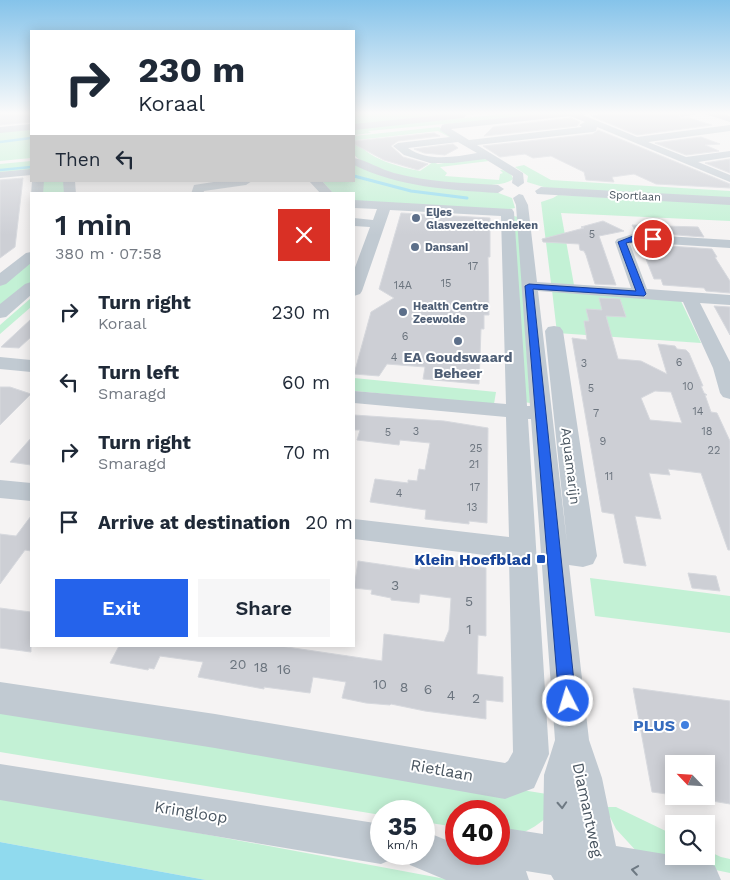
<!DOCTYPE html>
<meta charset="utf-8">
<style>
:root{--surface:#fff;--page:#f6f6f7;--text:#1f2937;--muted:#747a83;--accent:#2563eb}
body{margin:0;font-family:"Work Sans",sans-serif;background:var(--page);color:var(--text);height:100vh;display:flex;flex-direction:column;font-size:19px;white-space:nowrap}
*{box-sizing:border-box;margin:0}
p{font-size:16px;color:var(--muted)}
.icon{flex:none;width:28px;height:28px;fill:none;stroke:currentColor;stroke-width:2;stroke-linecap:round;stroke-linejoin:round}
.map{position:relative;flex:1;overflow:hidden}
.panel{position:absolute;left:30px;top:192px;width:325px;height:455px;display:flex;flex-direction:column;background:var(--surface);border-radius:0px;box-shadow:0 2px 12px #0003}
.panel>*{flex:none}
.banner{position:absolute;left:30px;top:30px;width:325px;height:152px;border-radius:0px;box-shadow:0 2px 12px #0003;background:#fff;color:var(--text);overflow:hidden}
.needle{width:32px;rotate:295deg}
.buttons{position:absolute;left:665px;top:755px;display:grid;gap:10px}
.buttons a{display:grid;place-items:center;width:50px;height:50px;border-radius:0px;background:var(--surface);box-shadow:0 2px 12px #0003;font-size:25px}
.speed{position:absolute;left:370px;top:800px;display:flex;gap:10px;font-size:25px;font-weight:700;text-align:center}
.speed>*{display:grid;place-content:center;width:65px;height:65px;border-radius:50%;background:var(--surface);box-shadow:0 2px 12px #0003;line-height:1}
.speed small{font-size:12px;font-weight:400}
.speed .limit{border:8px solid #d22;background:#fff;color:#111}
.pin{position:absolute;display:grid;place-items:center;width:42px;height:42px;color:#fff;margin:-21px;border:2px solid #fff;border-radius:50%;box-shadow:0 1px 5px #0007}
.me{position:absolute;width:55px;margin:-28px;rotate:355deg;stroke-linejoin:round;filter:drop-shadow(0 0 4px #0008)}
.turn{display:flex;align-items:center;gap:18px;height:105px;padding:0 25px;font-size:22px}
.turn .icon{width:65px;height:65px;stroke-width:2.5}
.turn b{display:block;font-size:35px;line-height:42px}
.then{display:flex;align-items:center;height:48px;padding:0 25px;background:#0003;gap:10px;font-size:19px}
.round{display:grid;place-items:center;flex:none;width:52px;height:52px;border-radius:0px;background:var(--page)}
.head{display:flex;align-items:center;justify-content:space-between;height:85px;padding:0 25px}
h1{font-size:30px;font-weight:600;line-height:38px}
.button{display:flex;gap:10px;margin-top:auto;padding:10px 25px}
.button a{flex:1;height:58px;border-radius:0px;background:var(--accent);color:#fff;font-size:20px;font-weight:600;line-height:58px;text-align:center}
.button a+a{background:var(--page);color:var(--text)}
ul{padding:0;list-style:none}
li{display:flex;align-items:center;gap:15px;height:70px;padding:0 25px}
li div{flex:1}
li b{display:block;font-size:19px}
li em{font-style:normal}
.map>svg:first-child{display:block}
.green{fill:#c3f1d5}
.water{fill:#90daee}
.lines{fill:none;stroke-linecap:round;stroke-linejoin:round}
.stream-far1{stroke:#90daee;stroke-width:2.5}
.stream{stroke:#90daee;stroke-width:3}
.building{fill:#cdcfd5;stroke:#d7d9de;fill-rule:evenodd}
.minor{fill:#c1cad2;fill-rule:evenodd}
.oneway{stroke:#6e7983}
.route{fill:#2563eb;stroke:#184099}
.service-dot{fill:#5c6f8a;stroke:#fff;stroke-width:2}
.transit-dot{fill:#1a4fb4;stroke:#fff;stroke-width:2}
.shop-dot{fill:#3f7fe0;stroke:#fff;stroke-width:2}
.labels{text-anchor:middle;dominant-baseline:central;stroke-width:4;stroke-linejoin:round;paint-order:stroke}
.far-street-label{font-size:11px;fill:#4a5661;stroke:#fff}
.far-service-label{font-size:11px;font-weight:bold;fill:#4e5e75;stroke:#fff;text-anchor:start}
.number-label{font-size:11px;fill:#6b747e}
.service-label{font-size:14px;font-weight:bold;fill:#4e5e75;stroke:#fff}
.street-label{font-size:14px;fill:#4a5661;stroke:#fff}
.near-number-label{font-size:14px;fill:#6b747e}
.near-transit-label{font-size:16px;font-weight:bold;fill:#164399;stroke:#fff;text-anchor:end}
.near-shop-label{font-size:16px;font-weight:bold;fill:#366cbe;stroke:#fff;text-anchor:end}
.near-street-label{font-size:16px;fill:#4a5661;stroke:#fff}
</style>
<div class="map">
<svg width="730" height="880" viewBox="0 0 730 880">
<rect width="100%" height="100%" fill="#f5f3f3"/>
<path class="green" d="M354 112H495L354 126Z
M526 112H574L368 131 371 133 354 135V129Z
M439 127 452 137 451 138 438 131 357 140C364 158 402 168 420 171L433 162 438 164 481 157 489 161 440 167 447 173 445 176 499 180 500 174 503 173 500 170C506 170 512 173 513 179 494 196 366 176 354 154V136Z
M31 128V158L0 161V130Z
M31 161V171L0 172V164Z
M354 164 375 172 493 191 512 198 515 208 504 210 354 201V194H334L322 181H354Z
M524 165 551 180 730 191V199L550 189 527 182 528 176 515 167Z
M43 181H64L65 194H42Z
M558 195 730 203V221L561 213 574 285 551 283 541 202 553 198Z
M514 216 518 217 530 403 524 402Z
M31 262V283L0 309V286Z
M552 290 680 299 701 343 557 333Z
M31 298V307L0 334V325Z
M354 378 496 392 494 404 354 391Z
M590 578 730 596V633L595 616Z
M0 706 553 795 550 815C533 828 522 838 499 834V811H456V827L424 822V811H381V815L0 752Z
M0 796 451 880H206L0 842Z
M605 807H616L674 835V856H706V850L721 857 730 859V873L639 854 616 829Z"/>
<path class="water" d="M0 842 206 880H0Z"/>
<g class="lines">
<path class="stream-far1" d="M0 142 31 138
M0 170 31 167"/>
<path class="stream" d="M354 176 411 191 467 198"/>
</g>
<path class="building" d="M8 112H31V122L0 125V113Z
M633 112H672L676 113 681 118H689L712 125 637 135 591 116Z
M571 118 580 122 577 126 484 136 493 127Z
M598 130 730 184V188L656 184 634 174 612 177 614 182 586 180 584 172 551 156 533 158 525 154 500 157 483 146 593 134Z
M434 133 440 136 398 141 391 146 403 157 428 164 418 170 384 160 354 144V141Z
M701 137 720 144 705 145 719 151 686 155 655 143Z
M453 144 458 148 445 155 424 153 414 149Z
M730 159V173L705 163Z
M23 178 15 247 0 258V180Z
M401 213 490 218V257H488L489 315H484V329H481L479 384 423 379 425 367 387 364 379 376 354 374 371 312 394 298 379 289Z
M603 221 624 231 599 236 616 285 595 284 586 255 584 251 580 250 579 244 543 242 542 239 584 228 581 227Z
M632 225 698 227 704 237 636 232Z
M640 244 712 249 717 257H715L716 259 730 281V293L706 291 704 288 663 285 661 279H654Z
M599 298 620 299 626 317 606 316 618 359 641 361 667 374 658 344 675 346 677 349 686 350 689 353 703 386H701L704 393 707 395H705L711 412 717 413 730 441V550H728L701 473 668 469 670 475 649 473 661 519 635 516 646 566 624 563 614 514 602 512 572 338 587 340 584 321H589L586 309 602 310ZM655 391 671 392 682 423 650 420 641 398Z
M714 306 730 307V335Z
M31 319V337L19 348 1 347Z
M0 387H10L31 394 0 425Z
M354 415 444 421 488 428 487 523 469 521V524L425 519 426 510 370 502 375 479 408 483V480L417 481 419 469 425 470 430 443 400 440 399 445 357 440 360 430H354Z
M31 438V465L10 462Z
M31 516V551L25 550 0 584V534L16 536Z
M422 556 468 562V565L486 568V636L478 635 477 674 503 677V702L486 700V719L425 711 391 704 390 705 366 703 342 698 346 682 313 677 310 693 264 687V689L198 677 203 662 160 656 154 669 149 668 148 670 110 663 119 646H280L382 661 384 634 444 642 449 630 451 598 420 594 419 603 391 600V598L371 594 372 590 354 588 358 561 420 570Z
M688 573 716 576 720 591 692 588Z
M0 608 31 612V652L0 648Z
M633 688 730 701V804L706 800V764H674V795L652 792Z"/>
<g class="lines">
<path class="minor" d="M562 112H589L583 115 637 137 730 125V131L648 142 686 157 730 151V157L698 162 730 175V182L597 127 596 131 593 132 477 145 523 173 524 183 518 187 512 183 513 176 485 159 453 163H430L404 155 393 146 398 143 450 137 440 130 442 125 445 124ZM570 116 585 122 579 125 582 127 469 140 451 129ZM458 142 477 153C454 157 428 162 408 148Z
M680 112H715L730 116V122L702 113 682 117 678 114Z
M461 113 466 116 464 118 354 130V124Z
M31 124V130L0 133V127Z
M354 158C368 161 380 169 394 173 428 182 463 183 498 185L504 189 498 193C449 190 399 187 354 165Z
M31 169V175L0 178V172Z
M32 181H44L43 194 31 195Z
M63 181H75L76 194H64Z
M220 181H252L246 185 204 191 203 194H191L194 185Z
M309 181H322L334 194H321Z
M541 187 730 197V205L537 194 535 191Z
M519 194 523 195 528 205 537 282 631 288 615 242 617 239 633 234 730 240V248L634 242 630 244 647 289 730 295V305L700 303 730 362V399L723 397 720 393 713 368 683 302 538 291 567 543 545 331 548 327 554 326 560 327 563 331 597 556 593 564 583 567 569 565 589 740 602 778 616 846 701 860 715 866 721 880H554L551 875 526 871 529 880H446L410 865 405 854H424V831L456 844V854H499V827L543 834 544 775 555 740 531 419H528L549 754 534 788 505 799 215 748 0 714V682L215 714 505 763 508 761 513 752 509 558 354 539V519L509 537 506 417 354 403V391L506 404 501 216 390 210 362 291 360 294 354 296V270L370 227 354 226V218L373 220 377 209 354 208V200L512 209 514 212 527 406H530L516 205 513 198Z
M31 252V263L6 284 0 286V273L26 253Z
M31 282V295L6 317 0 318V304L25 284Z
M0 357 31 360V372L0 369Z
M0 480 31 483V501L0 498Z
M0 764 381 824V854H397L395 858 381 864 0 800Z"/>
</g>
<defs><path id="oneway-chevron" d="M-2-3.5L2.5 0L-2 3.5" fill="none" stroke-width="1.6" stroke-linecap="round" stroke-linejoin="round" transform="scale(1.25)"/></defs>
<g class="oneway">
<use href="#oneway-chevron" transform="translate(562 805) rotate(87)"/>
<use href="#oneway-chevron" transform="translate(635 870) rotate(-171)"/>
</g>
<linearGradient id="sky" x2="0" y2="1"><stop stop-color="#85c3ea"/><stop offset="0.48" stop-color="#fafafa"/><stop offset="1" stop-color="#fafafa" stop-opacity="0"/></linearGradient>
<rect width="730" height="235" fill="url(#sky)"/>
<path class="route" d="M633 236 653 237 656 239C648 244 636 240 626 243L646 294 644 296 533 289 576 701 574 706 568 709 562 706 559 701 525 286 529 284 636 291 618 242Z"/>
<g class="service-dot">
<circle cx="416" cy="218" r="5"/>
<circle cx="415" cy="247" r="5"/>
<circle cx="403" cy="312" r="5"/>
<circle cx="458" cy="341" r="5"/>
</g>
<rect class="transit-dot" x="536" y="554" width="10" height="10" rx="2.5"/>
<circle class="shop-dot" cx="685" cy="725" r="5"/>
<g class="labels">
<g class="far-street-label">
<text transform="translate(635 196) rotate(3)">Sportlaan</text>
</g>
<g class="far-service-label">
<text x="426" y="212">Eljes<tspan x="426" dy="13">Glasvezeltechnieken</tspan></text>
<text x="425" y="247">Dansani</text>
<text x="413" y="306">Health Centre<tspan x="413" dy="13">Zeewolde</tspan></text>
</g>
<g class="number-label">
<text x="592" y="234">5</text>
<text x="473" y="266">17</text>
<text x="446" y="283">15</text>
<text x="403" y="285">14A</text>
<text x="405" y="336">6</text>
<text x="394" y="357">4</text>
<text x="679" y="362">6</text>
<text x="584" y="363">3</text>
<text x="688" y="386">10</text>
<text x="591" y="388">5</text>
<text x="698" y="411">14</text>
<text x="596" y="413">7</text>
<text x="416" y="431">3</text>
<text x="707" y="431">18</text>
<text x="388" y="432">5</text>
<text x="603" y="441">9</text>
<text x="476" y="448">25</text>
<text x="714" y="450">22</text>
<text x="474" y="464">21</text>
<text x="609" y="476">11</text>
<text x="475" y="487">17</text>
<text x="399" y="493">4</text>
<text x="472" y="507">13</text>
</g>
<g class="service-label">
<text x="458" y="357">EA Goudswaard<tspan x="458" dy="16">Beheer</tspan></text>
</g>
<g class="street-label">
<text transform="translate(571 466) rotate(83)">Aquamarijn</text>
</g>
<g class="near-number-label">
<text x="395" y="585">3</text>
<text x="469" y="601">5</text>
<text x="469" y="629">1</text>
<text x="238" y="664">20</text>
<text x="261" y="667">18</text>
<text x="284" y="669">16</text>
<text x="380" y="684">10</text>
<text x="404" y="687">8</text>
<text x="428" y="689">6</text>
<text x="451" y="695">4</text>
<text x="476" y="698">2</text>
</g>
<g class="near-transit-label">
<text x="531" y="559">Klein Hoefblad</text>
</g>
<g class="near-shop-label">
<text x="675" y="725">PLUS</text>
</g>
<g class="near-street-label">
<text transform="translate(442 770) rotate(10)">Rietlaan</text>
<text transform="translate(588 810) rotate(78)">Diamantweg</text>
<text transform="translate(191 812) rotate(9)">Kringloop</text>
</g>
</g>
</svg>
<div class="buttons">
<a><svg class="needle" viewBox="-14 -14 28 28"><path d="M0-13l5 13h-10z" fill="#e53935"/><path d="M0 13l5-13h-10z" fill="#747a83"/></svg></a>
<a><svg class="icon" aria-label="search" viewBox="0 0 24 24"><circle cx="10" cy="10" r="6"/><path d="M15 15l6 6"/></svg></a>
</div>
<div class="speed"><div>35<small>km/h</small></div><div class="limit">40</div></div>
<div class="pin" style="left:653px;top:239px;background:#d93025"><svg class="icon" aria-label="arrive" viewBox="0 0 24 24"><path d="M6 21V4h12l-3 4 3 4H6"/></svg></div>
<svg class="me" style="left:568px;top:701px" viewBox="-20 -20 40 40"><circle r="17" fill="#2563eb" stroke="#fff" stroke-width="3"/><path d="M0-11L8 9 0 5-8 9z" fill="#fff"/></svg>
<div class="banner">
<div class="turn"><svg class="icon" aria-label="right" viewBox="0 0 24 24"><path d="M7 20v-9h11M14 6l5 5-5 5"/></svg><div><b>230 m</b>Koraal</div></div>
<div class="then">Then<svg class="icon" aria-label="left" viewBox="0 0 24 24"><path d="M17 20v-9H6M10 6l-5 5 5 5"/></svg></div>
</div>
<section class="panel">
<div class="head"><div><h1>1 min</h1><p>380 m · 07:58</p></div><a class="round" style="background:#d93025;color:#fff"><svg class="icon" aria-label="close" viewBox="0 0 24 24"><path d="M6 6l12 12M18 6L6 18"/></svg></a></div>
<ul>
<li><svg class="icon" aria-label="right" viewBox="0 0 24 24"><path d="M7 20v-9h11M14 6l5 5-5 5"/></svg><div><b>Turn right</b><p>Koraal</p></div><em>230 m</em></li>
<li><svg class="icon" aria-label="left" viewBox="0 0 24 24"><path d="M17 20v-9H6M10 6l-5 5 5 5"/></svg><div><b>Turn left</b><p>Smaragd</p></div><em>60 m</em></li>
<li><svg class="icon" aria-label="right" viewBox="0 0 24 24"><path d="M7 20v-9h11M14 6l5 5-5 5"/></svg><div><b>Turn right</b><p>Smaragd</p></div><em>70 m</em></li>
<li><svg class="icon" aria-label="arrive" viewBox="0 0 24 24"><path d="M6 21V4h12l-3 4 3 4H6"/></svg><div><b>Arrive at destination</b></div><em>20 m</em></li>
</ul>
<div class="button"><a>Exit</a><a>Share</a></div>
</section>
</div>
